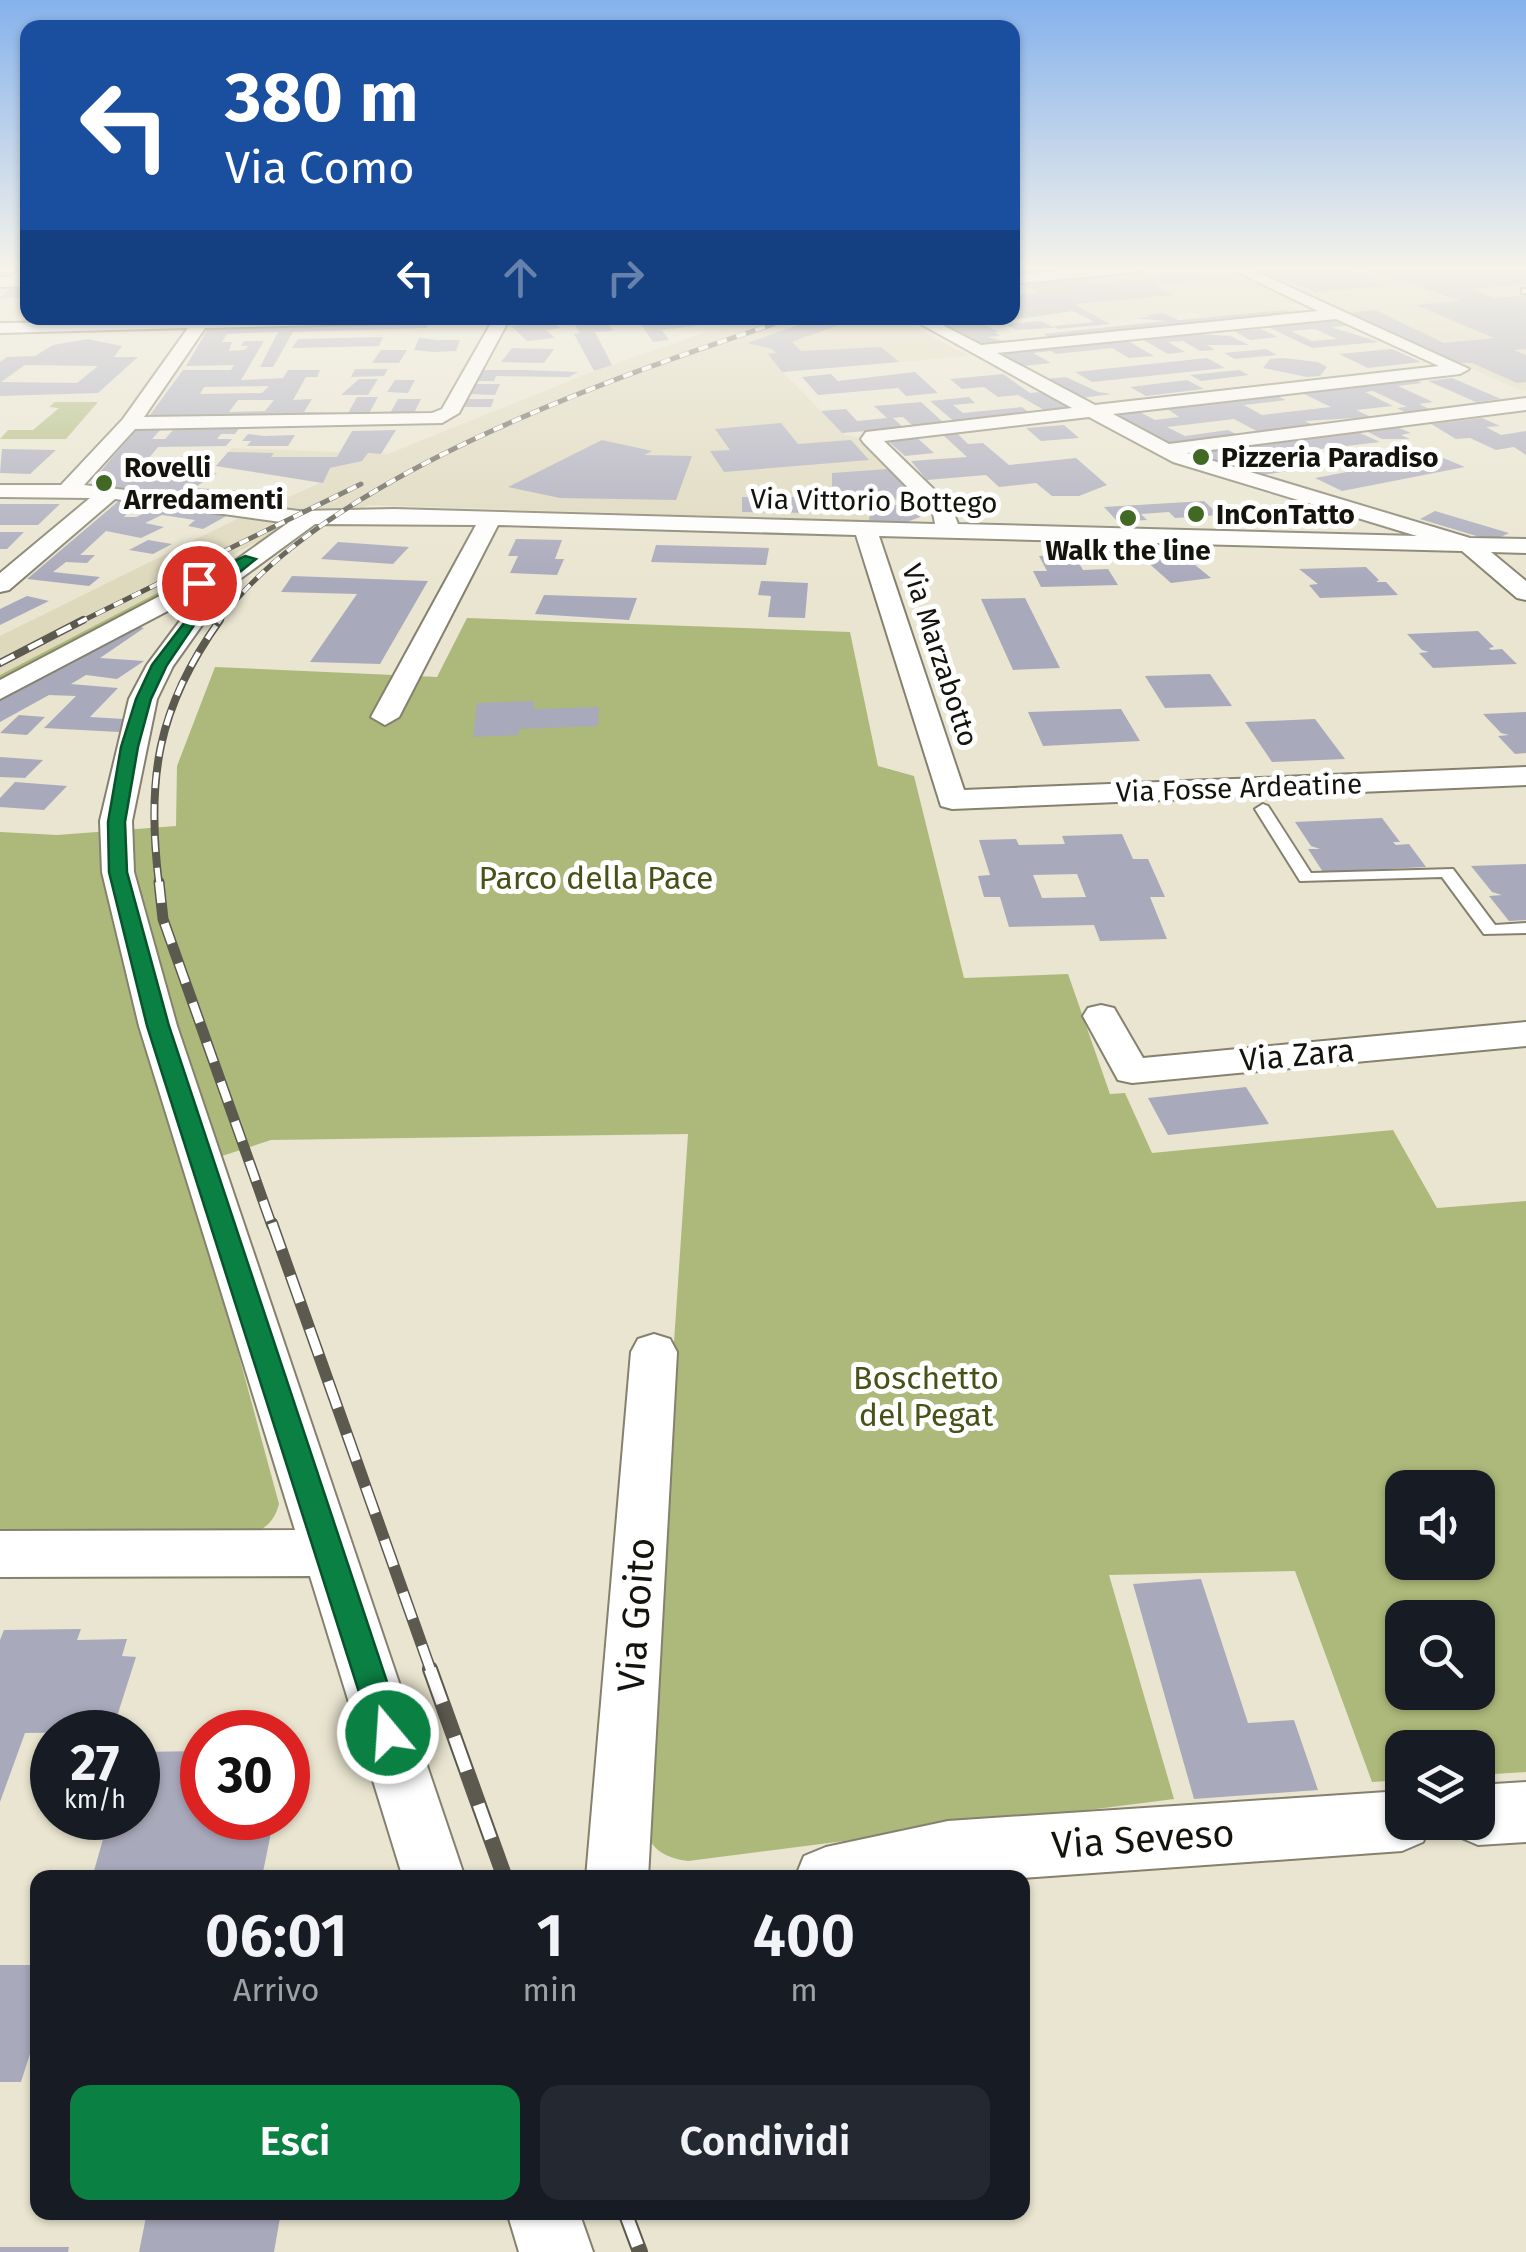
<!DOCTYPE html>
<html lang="it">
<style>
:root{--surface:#171b24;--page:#242831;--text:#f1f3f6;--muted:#9ea1a6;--accent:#0b8043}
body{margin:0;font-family:"Fira Sans",sans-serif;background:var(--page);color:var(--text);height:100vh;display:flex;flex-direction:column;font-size:38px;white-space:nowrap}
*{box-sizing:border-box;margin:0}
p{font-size:32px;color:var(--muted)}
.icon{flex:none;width:55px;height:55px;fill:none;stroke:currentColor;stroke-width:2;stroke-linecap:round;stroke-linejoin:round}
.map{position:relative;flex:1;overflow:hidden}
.drawer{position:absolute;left:30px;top:1870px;width:1000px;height:350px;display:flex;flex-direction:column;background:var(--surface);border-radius:20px;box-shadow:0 2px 8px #0004}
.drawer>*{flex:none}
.hud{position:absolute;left:20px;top:20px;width:1000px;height:305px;border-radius:20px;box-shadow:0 2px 8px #0004;background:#1a4fa0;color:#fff;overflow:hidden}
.buttons{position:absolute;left:1385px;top:1470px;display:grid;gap:20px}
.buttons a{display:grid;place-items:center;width:110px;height:110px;border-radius:20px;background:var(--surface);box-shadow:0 2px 8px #0004;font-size:50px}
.speed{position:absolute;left:30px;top:1710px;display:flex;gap:20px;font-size:50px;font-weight:700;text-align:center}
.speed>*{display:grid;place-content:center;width:130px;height:130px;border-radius:50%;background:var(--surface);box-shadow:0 2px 8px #0004;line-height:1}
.speed small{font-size:25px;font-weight:400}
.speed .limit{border:15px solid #d22;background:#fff;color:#111}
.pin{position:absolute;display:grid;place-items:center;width:85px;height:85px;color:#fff;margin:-42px;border:5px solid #fff;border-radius:50%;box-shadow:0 2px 10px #0007}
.me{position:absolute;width:110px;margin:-55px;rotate:342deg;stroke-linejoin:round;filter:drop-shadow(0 0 8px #0008)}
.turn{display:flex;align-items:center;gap:35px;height:210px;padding:0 40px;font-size:45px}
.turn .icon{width:130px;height:130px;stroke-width:2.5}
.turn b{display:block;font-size:70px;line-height:85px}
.lanes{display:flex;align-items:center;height:95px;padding:0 40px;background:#0003;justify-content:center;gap:50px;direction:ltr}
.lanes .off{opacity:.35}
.eta{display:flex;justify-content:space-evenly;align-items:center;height:170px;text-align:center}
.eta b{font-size:60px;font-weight:600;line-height:70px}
.action{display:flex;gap:20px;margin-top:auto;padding:20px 40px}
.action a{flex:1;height:115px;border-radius:20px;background:var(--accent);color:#fff;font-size:40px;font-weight:600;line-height:115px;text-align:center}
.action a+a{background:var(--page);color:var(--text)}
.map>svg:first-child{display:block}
.built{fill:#ded8bc}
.green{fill:#adb97a;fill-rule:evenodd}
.building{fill:#a9a9bc;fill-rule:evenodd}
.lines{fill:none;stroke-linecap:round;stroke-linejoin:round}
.service-casing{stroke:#85816e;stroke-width:4}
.minor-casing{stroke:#85816e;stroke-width:4}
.service{fill:#fff;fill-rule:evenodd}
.minor{fill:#fff;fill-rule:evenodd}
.rail-far4-casing{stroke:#5c5a4f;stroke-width:5}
.rail-far3-casing{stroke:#5c5a4f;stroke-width:8}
.rail-far2-casing{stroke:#5c5a4f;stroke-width:11}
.rail-far1-casing{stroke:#5c5a4f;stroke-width:12}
.rail-casing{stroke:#5c5a4f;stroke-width:16}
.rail-far4{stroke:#fff;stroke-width:4;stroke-dasharray:10;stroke-linecap:butt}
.rail-far3{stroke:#fff;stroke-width:5;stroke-dasharray:16;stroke-linecap:butt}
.rail-far2{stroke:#fff;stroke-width:8;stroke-dasharray:21;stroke-linecap:butt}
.rail-far1{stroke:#fff;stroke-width:9;stroke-dasharray:28;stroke-linecap:butt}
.rail{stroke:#fff;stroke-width:12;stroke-dasharray:36;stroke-linecap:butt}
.route{fill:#0b8043;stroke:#07532c;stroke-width:2.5}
.poi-dot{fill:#426923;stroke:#fff;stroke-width:4}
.labels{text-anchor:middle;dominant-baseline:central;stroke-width:10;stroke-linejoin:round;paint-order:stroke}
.far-poi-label{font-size:28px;font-weight:bold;fill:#14130c;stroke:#fff;text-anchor:start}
.far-street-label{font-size:28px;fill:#14130c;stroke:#fff}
.park-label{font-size:32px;fill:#485118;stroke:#fff}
.street-label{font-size:32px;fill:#14130c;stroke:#fff}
.near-street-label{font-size:38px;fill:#14130c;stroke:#fff}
</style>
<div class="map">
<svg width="1526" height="2252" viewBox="0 0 1526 2252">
<rect width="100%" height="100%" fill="#e9e5d0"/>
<path class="built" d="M1164 268H1220L1299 303 1286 305 1301 312 1214 323 1193 313 1105 321 1017 282Z
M1245 268H1526V390L1522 391Z
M747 318H898L969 356 783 372 842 433 861 439 916 498 925 515 907 522 368 505 355 513H309L266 507 320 483 216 466 232 448 388 454 594 371Z
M243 516 286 527 0 675V636Z"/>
<path class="green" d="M55 402H98L66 439H0L8 430H33L59 408 49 407Z
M209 566 220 568 0 684V675Z
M467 618 850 632 878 766 914 776 964 978 1068 974 1110 1094 1125 1093 1152 1153 1393 1130 1437 1208 1526 1201V1772L1478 1775V1748H1402V1780L1372 1782 1295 1571 1109 1575 1174 1799 688 1861C660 1857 647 1846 642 1818L688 1134 271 1140 188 1167 279 1504C275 1519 268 1527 254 1533L0 1535V832L57 835 176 826 177 766 215 667 437 677ZM1402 1488H1478V1562H1402ZM1402 1618H1478V1692H1402Z"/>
<path class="building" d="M1310 268H1341L1384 286 1315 292 1269 272Z
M1364 268H1526V284L1470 289 1494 298 1526 296V349L1514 350 1526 355V382L1517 383 1472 363H1460L1346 313 1375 310 1444 343 1494 338 1416 305 1461 301Z
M1191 275 1205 281 1155 285 1174 295 1074 304 1110 324 1058 329 1053 326 1095 322 1073 311 1012 320V295L1038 293 1017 282 1079 276 1094 283Z
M28 284V297L0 298 13 285Z
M1286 310 1297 315 1052 339 1044 334 1166 321 1134 318 1150 317 1146 315 1163 313 1179 320Z
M27 318H117L112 322 19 324Z
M571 318H604L613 331 595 332 612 365 594 371 574 334 580 333Z
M637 318H653L657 323 712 318 717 323 662 330 669 340 653 342Z
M818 318H857L792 342 801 351 881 347 899 362 782 372 768 354 776 353 772 349 747 343Z
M929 318H972L999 332H994L1000 336 988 337 1011 343 983 346Z
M1337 318 1353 325 1331 327 1379 342 1312 348 1264 325ZM1315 329 1337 339 1312 341 1291 331Z
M429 320 427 328 293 332 273 367H260L278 332 227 334 222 342H232L229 351 244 350 249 346H241L244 341H264L241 380 283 378 288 370H320L317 377H306L293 400 312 399 304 412 348 413 357 397H378L366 419H147L183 370H231L234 365 186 366 209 327ZM269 386 262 393 200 394 204 387ZM238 400H274L265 411 229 412Z
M1041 321 1055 328 1015 330 1006 324Z
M553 322 560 328 546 330 555 338 527 341 511 326Z
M1261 329 1278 337 1250 340 1234 331Z
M1184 333 1230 336 1249 345H1207L1215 350 1200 351 1183 341 1168 342 1185 352 1168 354 1138 337Z
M383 337 379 346 292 348 298 339Z
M419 338 437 340H460L456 351 434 352 414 350Z
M1123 338 1154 356 1129 358 1112 348 1056 354 1051 351 1033 353 1051 363 1023 366 998 351Z
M88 339 122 346 114 357H138L98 393 0 396V362L7 357 35 356 53 345ZM25 365 98 366 77 383 1 382Z
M512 348 554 349 544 363 501 362Z
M1266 349 1277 355 1235 359 1224 353Z
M1392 349 1421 362 1368 368 1339 354Z
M381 350H407L399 363H372Z
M1207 358 1225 368 1092 382 1075 372Z
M1283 358 1318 362 1327 367 1320 376 1307 377 1263 368 1270 359Z
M355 369H388L384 376 351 377Z
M481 370H526L578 372 569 377 496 376 494 381H476Z
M1239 370 1249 375 1201 381 1190 375Z
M915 372 938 393 906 396 898 388 818 395 802 377 831 374 838 381Z
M1003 374 1030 393 1043 392 1077 410 1051 414 1018 395 998 397 984 387 962 389 950 379Z
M1066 377 1098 392 1112 394 1081 398 1045 379Z
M1412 378 1422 383 1398 386 1433 402 1419 404 1435 412 1410 415 1397 408 1407 407 1373 391 1365 392 1393 406 1356 410 1371 417 1305 421 1317 427 1262 434 1234 419 1167 427 1185 436 1228 430 1242 437 1172 446 1111 415 1138 411 1155 420 1179 417 1166 408 1275 395 1286 400 1244 405 1262 415 1331 407 1300 392Z
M1452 378 1501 399 1476 402 1428 381Z
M359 379H378L368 395H341Z
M395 380H415L408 393 387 392Z
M1187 380 1204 389 1146 396 1130 387Z
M474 384H500L495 395 469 394Z
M969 397 975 403 953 405 963 413 1022 407 1032 415 956 423 930 401Z
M398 399H421L414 413H390Z
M467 399H494L491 407H463Z
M921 402 944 423 913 426 903 417 893 418 904 428 842 433 821 411 846 409 857 421 887 418 874 406Z
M1482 418 1500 426 1486 427 1501 435 1526 431V455L1514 447 1496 450 1470 438 1456 439 1431 424Z
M781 423 798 444 851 440 869 460 724 472 710 451 730 450 715 429Z
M1064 425 1079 438 1041 441 1026 428Z
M1392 425 1411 433 1401 435 1410 439H1382L1364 430Z
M240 427 235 434H221L217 439H232L226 446 158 447 144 464H211L197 471 217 473 194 488 262 492 242 504 98 486 91 482 138 428H162L152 439H165L175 428ZM133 471H181L161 481 126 478Z
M1351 429 1380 442 1303 451 1327 464 1264 475 1247 470 1255 467 1243 464 1235 467 1196 456 1198 448 1216 446 1273 466 1278 465 1240 445Z
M396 430 381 454 368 453 362 461 330 468 323 483 216 466 228 452 274 453 271 457H337L352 431Z
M248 434 264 436 295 435 288 446H247L251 441H242Z
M958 434 968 444 983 443 1009 465 1076 458 1107 485 1079 496H1052L1036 483 999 487 986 475 927 480 911 461 967 457 943 435Z
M915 436 934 453 905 456 886 439Z
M602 440 652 451 644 455 692 456 676 500 560 498 508 487Z
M2 449 56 450 30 474 0 473Z
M1436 455 1465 467 1342 491 1315 478Z
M888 469 916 498 896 500 891 494 874 492 848 494 850 509H832V473Z
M742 497H820L818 513 742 512Z
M121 499 137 501 124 517H136L163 505 230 514 203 529 188 526 195 520 162 515 145 523 164 527 141 538 106 531 80 555H95L87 563 66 562 53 572 100 577 89 586 27 579Z
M1204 501 1219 515 1175 518 1169 512 1141 514 1147 520 1118 522 1104 507Z
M0 504H60L38 525H0Z
M871 505H919L925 515 907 522 869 521Z
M1435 511 1509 533 1493 541 1420 519Z
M0 532H24L7 549H0Z
M516 539 562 540 555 559H564L557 575 510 573 518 556H508Z
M148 540 172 544 153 554 129 550Z
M338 542 409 547 393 564 321 559Z
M656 545 769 548 766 565 651 562Z
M1074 555 1083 570 1108 569 1118 585 1041 587 1033 571H1047L1039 556Z
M1183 555 1211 578 1171 583 1144 559Z
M1366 567 1379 580 1376 582H1386L1398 595 1320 598 1309 585 1318 584 1299 569Z
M292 576 428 581 380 664 310 662 357 594 281 592Z
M761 581 808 583 805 618 768 617 771 596 758 595Z
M544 595 637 598 629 620 535 614Z
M27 596 49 601 0 625V609Z
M1025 598 1060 668 1013 670 981 599Z
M133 625 144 628 100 658 144 661 117 679 86 675 71 684 118 688 90 717 124 719 119 732 44 728 76 696 49 695 0 722V700Z
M1478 631 1494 647 1489 648 1491 650 1502 649 1517 664 1433 668 1419 653 1429 652 1422 650 1407 634Z
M1210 674 1232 706 1165 708 1145 676Z
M534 701V709L599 707 598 726 519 729V735L473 737 477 703Z
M1121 709 1140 741 1043 746 1028 712Z
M1526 712V753L1515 754 1498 736 1509 735 1501 733 1483 714Z
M19 715 45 717 27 735 0 733Z
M1315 719 1345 759 1272 762 1245 722Z
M0 757 43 760 25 778 0 777Z
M15 782 67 786 44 810 0 807V798Z
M1382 818 1400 842H1393L1396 845 1409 844 1426 867 1323 872 1308 849H1320L1311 846 1295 822Z
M1122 834 1133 859H1148L1165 897H1150L1167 939 1100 941 1094 925 1009 927 1000 897H984L978 876 990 875 979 840 1016 839 1019 845 1065 844 1062 836ZM1077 874 1086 897 1042 898 1033 875Z
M1526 864V920L1509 921 1489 896 1502 895 1492 892 1471 866Z
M1246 1087 1269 1124 1168 1135 1148 1098Z
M1201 1579 1248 1723 1294 1720 1318 1790 1194 1799 1133 1584Z
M81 1629 77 1640 127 1639 122 1656 136 1657 112 1732 25 1733 0 1802V1640L4 1630Z
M202 1751V1818H274L262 1877 92 1878 109 1818H138V1752Z
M0 1965H38V2029L21 2082H0Z
M147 2212H281L274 2252H139Z
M0 2247H69L68 2252H0Z"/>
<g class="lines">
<defs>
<path id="service" d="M19 268H27L12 284H6Z
M1522 289H1526V293H1522Z
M1263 804 1268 806 1311 873 1453 869 1495 925 1526 923V933L1484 934 1442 877 1300 881 1255 809Z"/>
<path id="minor" d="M1091 268H1145L1138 272 1012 284V275Z
M1229 268H1248L1469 369 1460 374 1113 414 1169 444 1526 398V410L1187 453 1470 538 1526 539V553L1491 552 1526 581V600L1517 598 1462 551 879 536 964 790 1526 767V785L952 809 941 806 856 535 498 525 399 717 385 725 371 717 476 525 315 524 229 587 173 666 157 699 132 821 134 872 177 1026 465 1878H403L310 1576 0 1577V1531L295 1530 139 1026 102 872 100 821 129 699 147 665 200 594 0 699V680L211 569 225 568 288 523 115 499 9 590 0 592V573L90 498 0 497V485H61L123 419 188 328 0 333V323L414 318 406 323 205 328 144 417 432 413 442 409 494 318H510L459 413 442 423 135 429 84 485 299 511 394 509 935 524 933 513 864 443 861 439 866 432 1072 408 910 318H929L981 345 1318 311ZM1336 319 1439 366 1095 405 997 353ZM1089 417 1173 462 1417 536 958 524 951 506 884 441Z
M28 276V286L0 287V277Z
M1101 1005 1114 1008 1143 1058 1526 1022V1046L1132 1083 1118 1080 1083 1016 1088 1008Z
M654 1334 670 1339 677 1352 648 1878H586L631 1352 638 1339Z
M1526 1782V1842L1478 1845 1457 1836 1451 1822H1478V1785Z
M1402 1791V1822H1432L1423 1842 1402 1851 1022 1878H795L804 1856 826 1847 948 1821Z
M507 2212H579L593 2252H519Z"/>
</defs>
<use href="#service" class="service-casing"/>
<use href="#minor" class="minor-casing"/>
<use href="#service" class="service"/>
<use href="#minor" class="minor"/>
<defs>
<path id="rail-far4" d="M78 623 361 484
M218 623C323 475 622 374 792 318"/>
<path id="rail-far3" d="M0 663 83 620
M159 884C146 779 157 708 220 620"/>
<path id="rail-far2" d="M159 882 163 919 272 1226"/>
<path id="rail-far1" d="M272 1223 431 1671"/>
<path id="rail" d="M430 1669 505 1878
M625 2212 640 2252"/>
</defs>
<use href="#rail-far4" class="rail-far4-casing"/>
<use href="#rail-far3" class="rail-far3-casing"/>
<use href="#rail-far2" class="rail-far2-casing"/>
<use href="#rail-far1" class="rail-far1-casing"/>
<use href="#rail" class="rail-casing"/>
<use href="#rail-far4" class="rail-far4"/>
<use href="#rail-far3" class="rail-far3"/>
<use href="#rail-far2" class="rail-far2"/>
<use href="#rail-far1" class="rail-far1"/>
<use href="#rail" class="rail"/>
</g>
<linearGradient id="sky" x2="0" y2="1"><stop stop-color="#85b2ec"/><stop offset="0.46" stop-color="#f5f3ea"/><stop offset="1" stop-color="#f5f3ea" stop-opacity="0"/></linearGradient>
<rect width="1526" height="583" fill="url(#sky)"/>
<path class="route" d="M245 556 256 559 235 576 203 612 167 665 151 699 138 747 125 822 127 872 169 1026 404 1733 400 1745 388 1749 376 1745 372 1733 147 1026 109 872 108 822 121 747 136 699 152 665 217 580 199 587 192 583 194 580Z"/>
<g class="poi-dot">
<circle cx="1201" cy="457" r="10"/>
<circle cx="104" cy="483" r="10"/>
<circle cx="1196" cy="514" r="10"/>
<circle cx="1128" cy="518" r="10"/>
</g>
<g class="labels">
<g class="far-poi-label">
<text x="1221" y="457">Pizzeria Paradiso</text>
<text x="124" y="467">Rovelli<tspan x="124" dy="32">Arredamenti</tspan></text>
<text x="1216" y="514">InConTatto</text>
<text x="1128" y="550" text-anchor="middle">Walk the line</text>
</g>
<g class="far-street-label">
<text transform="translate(874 501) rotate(1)">Via Vittorio Bottego</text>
<text transform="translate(940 655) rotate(72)">Via Marzabotto</text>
<text transform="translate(1239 788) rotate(-2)">Via Fosse Ardeatine</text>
</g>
<g class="park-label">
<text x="596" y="878">Parco della Pace</text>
<text x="926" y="1378">Boschetto<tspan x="926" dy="37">del Pegat</tspan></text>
</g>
<g class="street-label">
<text transform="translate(1297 1055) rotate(-5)">Via Zara</text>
</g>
<g class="near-street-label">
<text transform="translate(636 1615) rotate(-86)">Via Goito</text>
<text transform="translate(1143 1839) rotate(-4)">Via Seveso</text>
</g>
</g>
</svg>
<div class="buttons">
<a><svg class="icon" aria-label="sound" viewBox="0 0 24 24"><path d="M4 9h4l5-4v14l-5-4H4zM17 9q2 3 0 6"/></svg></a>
<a><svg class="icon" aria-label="search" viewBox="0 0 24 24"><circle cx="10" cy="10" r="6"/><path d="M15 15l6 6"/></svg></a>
<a><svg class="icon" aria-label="layers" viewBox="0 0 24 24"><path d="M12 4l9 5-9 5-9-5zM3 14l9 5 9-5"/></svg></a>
</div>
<div class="speed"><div>27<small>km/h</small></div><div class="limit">30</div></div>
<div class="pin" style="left:199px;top:583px;background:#d93025"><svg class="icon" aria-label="arrive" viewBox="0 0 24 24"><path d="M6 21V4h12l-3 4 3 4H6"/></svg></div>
<svg class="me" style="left:388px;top:1733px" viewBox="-20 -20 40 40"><circle r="17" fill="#0b8043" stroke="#fff" stroke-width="3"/><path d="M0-11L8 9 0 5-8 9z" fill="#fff"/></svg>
<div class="hud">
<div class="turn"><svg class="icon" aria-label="left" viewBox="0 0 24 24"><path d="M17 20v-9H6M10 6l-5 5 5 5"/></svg><div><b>380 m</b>Via Como</div></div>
<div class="lanes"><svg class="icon" aria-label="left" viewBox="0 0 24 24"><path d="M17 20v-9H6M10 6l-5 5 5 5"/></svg><svg class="icon off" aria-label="ahead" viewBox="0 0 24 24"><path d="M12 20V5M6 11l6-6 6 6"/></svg><svg class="icon off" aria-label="right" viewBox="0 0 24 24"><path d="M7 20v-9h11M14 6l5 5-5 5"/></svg></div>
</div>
<section class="drawer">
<div class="eta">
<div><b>06:01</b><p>Arrivo</p></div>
<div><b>1</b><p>min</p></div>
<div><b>400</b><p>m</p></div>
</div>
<div class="action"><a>Esci</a><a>Condividi</a></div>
</section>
</div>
